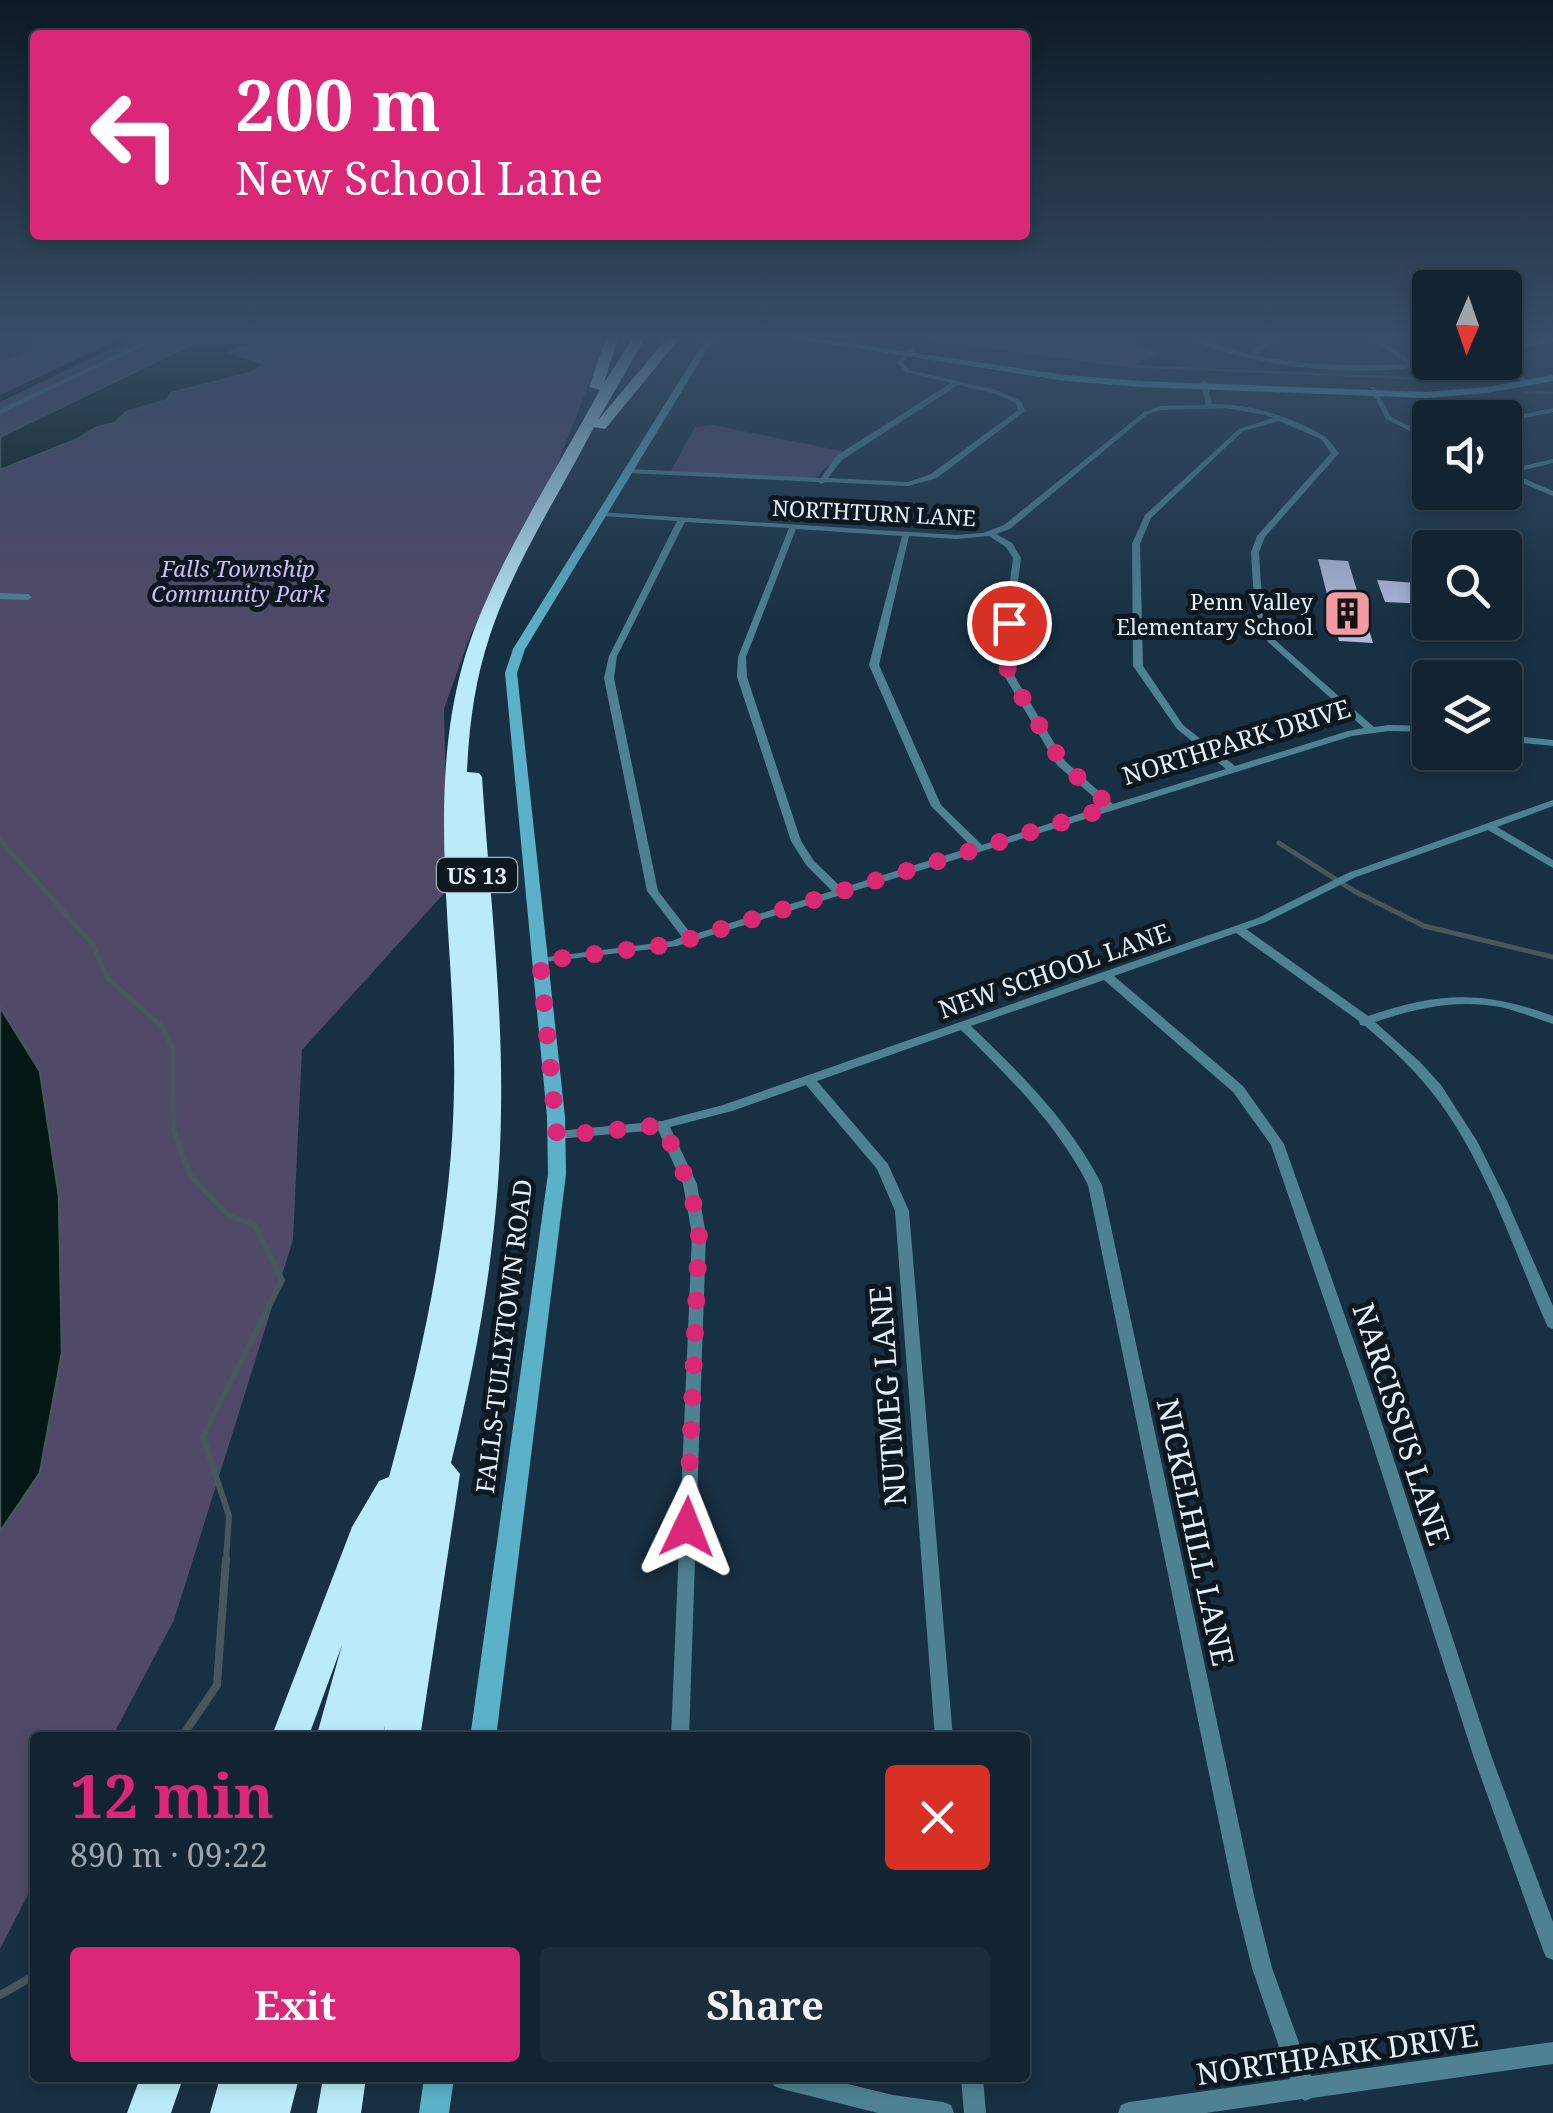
<!DOCTYPE html>
<meta charset="utf-8">
<style>
:root{--surface:#122432;--page:#1b2c3a;--text:#f1f3f6;--muted:#9ca4ac;--line:#31414d;--accent:#db2777}
body{margin:0;font-family:"Noto Serif",serif;background:var(--page);color:var(--text);height:100vh;display:flex;flex-direction:column;font-size:38px;white-space:nowrap}
*{box-sizing:border-box;margin:0}
p{font-size:32px;color:var(--muted)}
.icon{flex:none;width:55px;height:55px;fill:none;stroke:currentColor;stroke-width:2;stroke-linecap:round;stroke-linejoin:round}
.map{position:relative;flex:1;overflow:hidden}
.sheet{position:absolute;left:30px;top:1732px;width:1000px;height:350px;display:flex;flex-direction:column;background:var(--surface);border-radius:10px;box-shadow:0 5px 15px #0003,0 0 0 2px var(--line)}
.sheet>*{flex:none}
.banner{position:absolute;left:30px;top:30px;width:1000px;height:210px;border-radius:10px;box-shadow:0 5px 15px #0003,0 0 0 2px var(--line);background:#db2777;color:#fff;overflow:hidden}
.needle{width:65px;rotate:182deg}
.tools{position:absolute;left:1412px;top:270px;display:grid;gap:20px}
.tools a{display:grid;place-items:center;width:110px;height:110px;border-radius:10px;background:var(--surface);box-shadow:0 5px 15px #0003,0 0 0 2px var(--line);font-size:50px}
.pin{position:absolute;display:grid;place-items:center;width:85px;height:85px;color:#fff;margin:-42px;border:5px solid #fff;border-radius:50%;box-shadow:0 2px 10px #0007}
.me{position:absolute;width:110px;margin:-55px;rotate:2deg;stroke-linejoin:round;filter:drop-shadow(0 0 8px #0008)}
.turn{display:flex;align-items:center;gap:35px;height:210px;padding:0 40px;font-size:45px}
.turn .icon{width:130px;height:130px;stroke-width:2.5}
.turn b{display:block;font-size:70px;line-height:85px}
.round{display:grid;place-items:center;flex:none;width:105px;height:105px;border-radius:10px;background:var(--page)}
.head{display:flex;align-items:center;justify-content:space-between;height:170px;padding:0 40px}
h1{font-size:60px;font-weight:700;line-height:75px;color:var(--accent)}
.action{display:flex;gap:20px;margin-top:auto;padding:20px 40px}
.action a{flex:1;height:115px;border-radius:10px;background:var(--accent);color:#fff;font-size:40px;font-weight:700;line-height:115px;text-align:center}
.action a+a{background:var(--page);color:var(--text)}
.map>svg:first-child{display:block}
.green{fill:#504968}
.water{fill:#021716;stroke:#46585c;stroke-width:2.5}
.lines{fill:none;stroke-linecap:round;stroke-linejoin:round}
.stream-far3{stroke:#46585c;stroke-width:2.5}
.stream-far2{stroke:#46585c;stroke-width:5}
.stream-far1{stroke:#46585c;stroke-width:6}
.stream{stroke:#46585c;stroke-width:8}
.canal{fill:#021716;fill-rule:evenodd}
.building{fill:#afbbd9}
.street{fill:#4e8290;fill-rule:evenodd}
.secondary{fill:#5bb1c8;fill-rule:evenodd}
.highway{fill:#bbebf9;fill-rule:evenodd}
.route{stroke:#db2777;stroke-width:18;stroke-dasharray:0 32.4}
.labels{text-anchor:middle;dominant-baseline:central;stroke-width:10;stroke-linejoin:round;paint-order:stroke}
.far-street-label{font-size:22px;fill:#e3f1fe;stroke:#0d171f}
.far-park-label{font-size:22px;font-style:italic;fill:#ccbef8;stroke:#0d171f}
.far-poi-label{font-size:22px;fill:#e3f1fe;stroke:#0d171f;text-anchor:end}
.shield{fill:#0d171f;stroke:#a3b0bb;stroke-width:2.5}
.shield-label{font-size:22px;font-weight:bold;fill:#e3f1fe}
.street-label{font-size:25px;fill:#e3f1fe;stroke:#0d171f}
.near-street-label{font-size:30px;fill:#e3f1fe;stroke:#0d171f}
</style>
<div class="map">
<svg width="1553" height="2113" viewBox="0 0 1553 2113">
<rect width="100%" height="100%" fill="#183043"/>
<path class="green" d="M35 338H607L549 485 470 636 444 709 448 889 302 1050 293 1240 174 1620 112 1737 35 1738V1881L0 1949V361L33 350 24 349Z
M929 338H1120L1160 354 1131 366Z
M713 425 842 451 815 479 671 471 695 427Z"/>
<path class="water" d="M263 341 230 352 265 364 251 373 171 393 167 400 126 412 115 423 95 428 78 439 0 470V437L194 343Z
M0 1007 40 1071 59 1196 62 1353 40 1473 0 1532Z"/>
<g class="lines">
<path class="stream-far3" d="M929 338 1128 366 1454 380
M19 372 51 364 70 367
M0 376 46 359 78 338
M1525 392 1553 393"/>
<path class="stream-far2" d="M0 840 93 945 107 978 163 1027 173 1050 174 1132
M1279 843 1354 891 1424 926 1553 957"/>
<path class="stream-far1" d="M174 1130 189 1174 229 1216 254 1224 282 1280 203 1437 229 1516 226 1561"/>
<path class="stream" d="M181 1738 217 1685 226 1559
M0 1995 35 1975"/>
<path class="canal" d="M122 338H133L0 402V395Z"/>
</g>
<path class="building" d="M1318 559 1348 561 1373 643 1339 641Z
M1377 580 1430 584V604L1385 602Z
M1437 622H1470L1476 639 1441 636Z"/>
<g class="lines">
<path class="street" d="M152 338H160L0 414V409Z
M1189 338H1198L1249 355 1268 338H1275L1255 356C1306 365 1356 367 1407 364L1371 338H1378L1414 363 1430 361 1442 362C1376 380 1248 369 1189 338Z
M1553 338V342L1505 352V348Z
M912 347 915 349 903 362 909 370 997 390 1021 401 1025 411 937 478 908 486 825 482 822 484 818 482 629 473 625 471 629 469 821 478 836 456 951 383 905 372 897 362ZM958 385 993 393 1016 403 1018 410 931 474 908 482 828 478 842 460Z
M1476 362H1486L1533 382 1528 383Z
M1204 380 1207 382 1212 404C1248 403 1292 417 1322 435 1329 439 1334 447 1339 453L1265 537 1259 552 1261 585 1266 622 1276 641 1374 727 1389 725 1430 726V732L1389 731 1352 736 677 946 536 963 534 961 540 958 672 941 682 937 647 891 604 678 609 656 677 521 602 516 598 514 599 512 956 535 983 533 1004 525 1144 412 1160 406 1206 405 1201 382ZM1226 408 1265 415 1273 418 1239 429 1145 515 1132 544 1133 666 1177 729 1226 769 1113 804 1065 761 1015 677 1008 656 1021 558 1012 543 996 534 1010 529 1148 414 1161 410ZM1279 421 1321 439 1331 453 1257 536 1251 552 1253 585 1258 622 1268 642 1364 728 1348 731 1235 766 1183 725 1143 666 1140 544 1151 518 1243 431ZM685 522 789 528 738 657 737 677 791 841 806 865 832 891 692 935 658 891 614 678 617 656ZM796 529 902 536 869 665 931 806 972 847 842 888 814 861 801 841 747 677 746 657ZM909 536 956 539 989 536 1006 547 1013 558 1000 656 1005 677 1057 765 1104 806 982 845 941 805 879 665Z
M1370 387H1374L1391 417 1430 436V441L1386 419Z
M1553 408V412L1505 422V418Z
M1553 459V463L1511 473 1553 491V496L1505 476V470Z
M0 593 28 594 32 597 28 600 0 599Z
M1505 735 1553 740V746L1505 741Z
M1553 800V806L1497 827 1553 860V868L1488 830 1356 877 1266 922 1246 929 1368 1016C1438 992 1483 990 1553 1016V1024C1535 1018 1518 1011 1500 1007 1457 999 1416 1008 1375 1022L1420 1062 1441 1085 1477 1141 1507 1201 1553 1306V1329L1548 1327 1546 1323C1512 1246 1483 1155 1430 1090 1411 1066 1388 1045 1365 1026L1360 1025 1359 1021 1236 933 1114 976 1243 1086 1284 1144 1369 1384 1492 1758 1553 1922V1960L1546 1957 1543 1950 1474 1758 1353 1384 1271 1145 1233 1092 1104 980 971 1026C1023 1076 1069 1121 1102 1185L1255 1900 1272 1968 1311 2076 1553 2042V2064L1312 2098 1305 2101 1302 2099 1206 2113H1118L1121 2105 1129 2102 1290 2079 1252 1968 1235 1900 1088 1185C1057 1124 1010 1078 961 1030L817 1081 888 1164 909 1211 953 1738H935L895 1211 877 1169 806 1085 732 1111 670 1127 697 1184 706 1235 689 1738H671L692 1235 683 1184 658 1130 557 1139 550 1135 557 1131 662 1121 723 1105 1258 918 1348 873Z
M771 2078H823L893 2095 943 2102 951 2105 954 2113H878L782 2089 774 2086Z
M961 2078H983L986 2113H964Z"/>
<path class="secondary" d="M706 338H714L525 649 517 673 565 1117 566 1174 496 1738H470L548 1174 547 1117 505 673 513 649Z
M791 338H813L1066 375 1140 381 1426 392 1487 387 1553 375V381L1487 393 1426 398 1140 387 1066 381Z
M424 2078H454L449 2113H419Z"/>
<path class="highway" d="M606 338H618L604 383 633 338H645L598 420 667 338H680L605 429 594 427C559 495 514 563 490 635 475 680 469 725 467 772L479 773 482 777C489 888 503 999 501 1111 500 1230 479 1348 451 1463L460 1474 420 1738H383L385 1725 382 1738H316L342 1645 308 1738H271L352 1527 379 1481 389 1477C423 1351 452 1221 454 1090 457 951 425 803 462 667 486 578 555 473 600 390L589 387Z
M140 2078H183L171 2113H127Z
M220 2078H299L290 2113H210Z
M323 2078H366L361 2113H317Z"/>
</g>
<linearGradient id="sky" x2="0" y2="1"><stop stop-color="#0d1a25"/><stop offset="0.53" stop-color="#374e66"/><stop offset="1" stop-color="#374e66" stop-opacity="0"/></linearGradient>
<rect width="1553" height="634" fill="url(#sky)"/>
<g class="lines">
<path class="route" d="M687 1527 699 1236C695 1194 680 1162 662 1125L557 1136 540 961 673 944 1111 807 1062 763 1010 677 1004 656 1009 623"/>
</g>
<defs>
<symbol id="building-square" viewBox="-11 -11 22 22"><rect x="-9" y="-9" width="18" height="18" rx="4" fill="#f49aa3" stroke="#0d171f"/><path d="M-4-6H4V6H1V3H-1V6H-4ZM-2.5-4.3h1.7v1.8h-1.7ZM.8-4.3h1.7v1.8H.8ZM-2.5-1h1.7V.8h-1.7ZM.8-1h1.7V.8H.8Z" fill="#111"/></symbol>
</defs>
<g fill-rule="evenodd">
<use href="#building-square" x="1320" y="586" width="55" height="55"/>
</g>
<g class="labels">
<g class="far-street-label">
<text transform="translate(874 512) rotate(3)">NORTHTURN LANE</text>
</g>
<g class="far-park-label">
<text x="238" y="568">Falls Township<tspan x="238" dy="25">Community Park</tspan></text>
</g>
<g class="far-poi-label">
<text x="1313" y="601">Penn Valley<tspan x="1313" dy="25">Elementary School</tspan></text>
</g>
<rect class="shield" x="437" y="858" width="80" height="34" rx="8"/>
<g class="shield-label">
<text x="477" y="875">US 13</text>
</g>
<g class="street-label">
<text transform="translate(1236 741) rotate(-17)">NORTHPARK DRIVE</text>
<text transform="translate(1054 970) rotate(-19)">NEW SCHOOL LANE</text>
<text transform="translate(503 1336) rotate(-83)">FALLS-TULLYTOWN ROAD</text>
</g>
<g class="near-street-label">
<text transform="translate(887 1396) rotate(-94)">NUTMEG LANE</text>
<text transform="translate(1402 1424) rotate(72)">NARCISSUS LANE</text>
<text transform="translate(1196 1532) rotate(78)">NICKELHILL LANE</text>
<text transform="translate(1337 2054) rotate(-8)">NORTHPARK DRIVE</text>
</g>
</g>
</svg>
<div class="tools">
<a><svg class="needle" viewBox="-14 -14 28 28"><path d="M0-13l5 13h-10z" fill="#e53935"/><path d="M0 13l5-13h-10z" fill="#9ca4ac"/></svg></a>
<a><svg class="icon" aria-label="sound" viewBox="0 0 24 24"><path d="M4 9h4l5-4v14l-5-4H4zM17 9q2 3 0 6"/></svg></a>
<a><svg class="icon" aria-label="search" viewBox="0 0 24 24"><circle cx="10" cy="10" r="6"/><path d="M15 15l6 6"/></svg></a>
<a><svg class="icon" aria-label="layers" viewBox="0 0 24 24"><path d="M12 4l9 5-9 5-9-5zM3 14l9 5 9-5"/></svg></a>
</div>
<div class="pin" style="left:1009px;top:623px;background:#d93025"><svg class="icon" aria-label="arrive" viewBox="0 0 24 24"><path d="M6 21V4h12l-3 4 3 4H6"/></svg></div>
<svg class="me" style="left:687px;top:1527px" viewBox="-20 -20 40 40"><path d="M0-17L14 15 0 8-14 15z" fill="#db2777" stroke="#fff" stroke-width="4"/></svg>
<div class="banner">
<div class="turn"><svg class="icon" aria-label="left" viewBox="0 0 24 24"><path d="M17 20v-9H6M10 6l-5 5 5 5"/></svg><div><b>200 m</b>New School Lane</div></div>
</div>
<section class="sheet">
<div class="head"><div><h1>12 min</h1><p>890 m · 09:22</p></div><a class="round" style="background:#d93025;color:#fff"><svg class="icon" aria-label="close" viewBox="0 0 24 24"><path d="M6 6l12 12M18 6L6 18"/></svg></a></div>
<div class="action"><a>Exit</a><a>Share</a></div>
</section>
</div>
